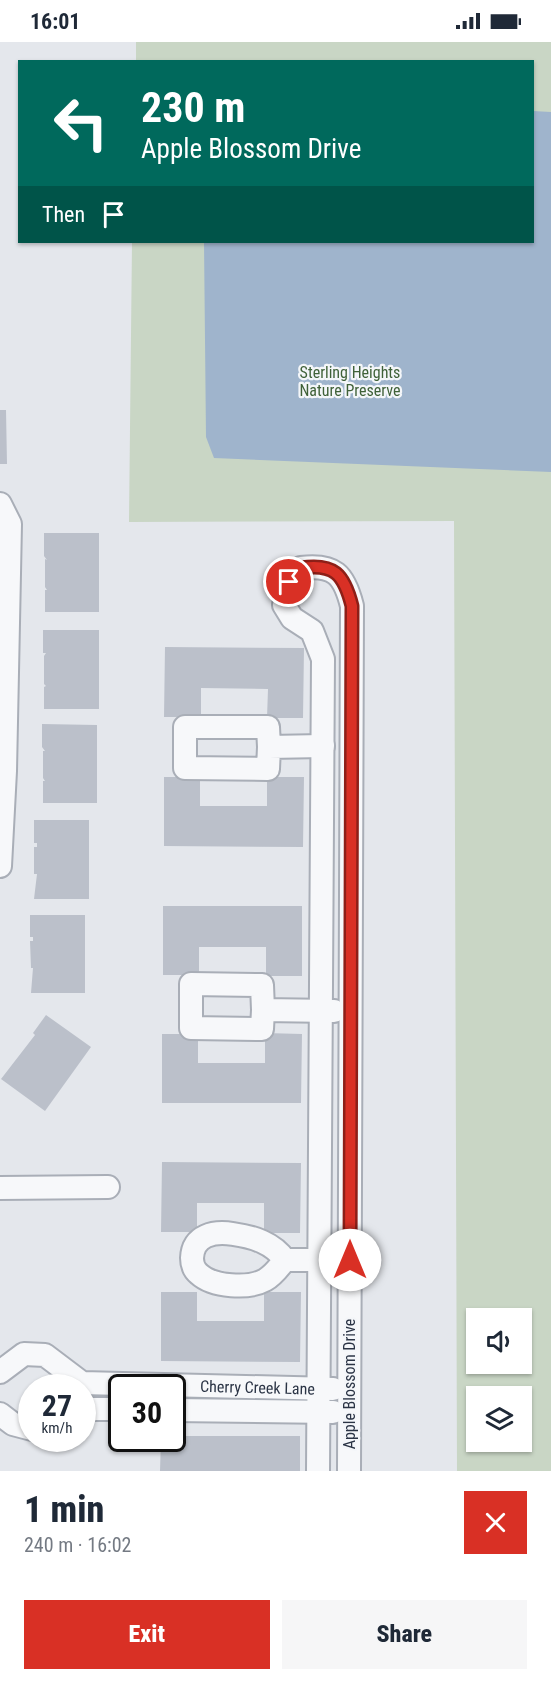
<!DOCTYPE html>
<meta charset="utf-8">
<style>
:root{--surface:#fff;--page:#f6f6f7;--text:#1f2937;--muted:#747a83;--accent:#d93025}
body{margin:0;font-family:"Roboto Condensed",sans-serif;background:var(--page);color:var(--text);height:100vh;display:flex;flex-direction:column;font-size:22px;white-space:nowrap}
*{box-sizing:border-box;margin:0}
p{font-size:20px;color:var(--muted)}
.icon{flex:none;width:33px;height:33px;fill:none;stroke:currentColor;stroke-width:2;stroke-linecap:round;stroke-linejoin:round}
.map{position:relative;height:1429px;overflow:hidden}
.side{display:flex;flex-direction:column;background:var(--surface);flex:1}
.side>*{flex:none}
.top-card{position:absolute;left:18px;top:18px;width:516px;height:183px;border-radius:0px;box-shadow:0 2px 4px #0004;background:#00695c;color:#fff;overflow:hidden}
.fabs{position:absolute;left:466px;top:1266px;display:grid;gap:12px}
.fabs a{display:grid;place-items:center;width:66px;height:66px;border-radius:0px;background:var(--surface);box-shadow:0 2px 4px #0004;font-size:30px}
.speed{position:absolute;left:18px;top:1332px;display:flex;gap:12px;font-size:30px;font-weight:700;text-align:center}
.speed>*{display:grid;place-content:center;width:78px;height:78px;border-radius:50%;background:var(--surface);box-shadow:0 2px 4px #0004;line-height:1}
.speed small{font-size:15px;font-weight:400}
.speed .limit{border:3px solid #111;border-radius:9px;background:#fff;color:#111}
.pin{position:absolute;display:grid;place-items:center;width:51px;height:51px;color:#fff;margin:-26px;border:3px solid #fff;border-radius:50%;box-shadow:0 2px 6px #0007}
.me{position:absolute;width:66px;margin:-33px;rotate:0deg;stroke-linejoin:round;filter:drop-shadow(0 0 4px #0008)}
.turn{display:flex;align-items:center;gap:21px;height:126px;padding:0 24px;font-size:27px}
.turn .icon{width:78px;height:78px;stroke-width:2.5}
.turn b{display:block;font-size:42px;line-height:51px}
.then{display:flex;align-items:center;height:57px;padding:0 24px;background:#0003;gap:12px;font-size:22px}
.round{display:grid;place-items:center;flex:none;width:63px;height:63px;border-radius:0px;background:var(--page)}
.overview{display:flex;align-items:center;justify-content:space-between;height:102px;padding:0 24px}
h1{font-size:36px;font-weight:800;line-height:45px}
.cta{display:flex;gap:12px;margin-top:auto;padding:12px 24px}
.cta a{flex:1;height:69px;border-radius:0px;background:var(--accent);color:#fff;font-size:24px;font-weight:800;line-height:69px;text-align:center}
.cta a+a{background:var(--page);color:var(--text)}
.status{display:flex;justify-content:space-between;align-items:center;height:42px;padding:0 30px;background:var(--surface);direction:ltr}
.status svg{height:16px;fill:currentColor}
.map>svg:first-child{display:block}
.green{fill:#c9d6c5;fill-rule:evenodd}
.water{fill:#9fb4cc}
.building{fill:#bbc0ca}
.lines{fill:none;stroke-linecap:round;stroke-linejoin:round}
.minor-casing{stroke:#a9aeb7;stroke-width:26}
.minor{stroke:#f7f8fa;stroke-width:22}
.route-casing{stroke:#8d1f18;stroke-width:15}
.route{stroke:#d93025;stroke-width:10}
.labels{text-anchor:middle;dominant-baseline:central;stroke-width:4.5;stroke-linejoin:round;paint-order:stroke}
.park-label{font-size:16px;fill:#3f6138;stroke:#f4f6f9}
.street-label{font-size:16px;fill:#2b3445;stroke:#f4f6f9}
</style>
<div class="status"><b>16:01</b><svg viewBox="0 0 49 12"><path d="M0 12V9h3v3zM5 12V6h3v6zM10 12V3h3v9zM15 12V0h3v12zM26 1h20v11H26zM47 4h2v5h-2z"/></svg></div>
<div class="map">
<svg width="551" height="1429" viewBox="0 0 551 1429">
<rect width="100%" height="100%" fill="#e4e7ec"/>
<path class="green" d="M136 0H551V1429H457L454 479 129 480 132 200H532V20H136ZM477 1276H522V1322H477ZM477 1354H522V1400H477Z"/>
<path class="water" d="M533 69 551 70V430L214 416 206 395 204 200H532Z"/>
<path class="building" d="M0 368H6L7 422H0Z
M44 491H99V570H45V548H47L45 545V517L47 518 44 514Z
M43 588H99V667H44V645L46 644 44 642V614L46 611H43Z
M165 605 304 606 303 676H267L268 647 201 646V675H164Z
M42 682 97 683V761H43V739H45L43 736V709H45L42 705Z
M164 735H200V764H267V735H304L303 805 164 804Z
M34 778H89V857H34L37 832H34V805H37V801H34Z
M163 864H302V934H266V905H199V933H163Z
M30 873H85V951H31L33 926H31L30 899H33V895H30Z
M46 973 91 1005 45 1069 1 1037 35 993 33 991Z
M265 991 302 992 301 1061H162V992H198V1021H265Z
M162 1120 301 1121 300 1191H264V1161H197V1190H161Z
M161 1250H197V1279H264V1250H301L300 1320 161 1319Z
M172 1394H300V1429H160L161 1396H172Z"/>
<g class="lines">
<defs>
<g id="minor">
<path d="M0 462 10 482 5 729 0 824"/>
<path d="M269 705 268 727 185 726V685H268L269 705 323 704"/>
<path d="M263 968 262 987 191 986V942L262 943 263 968 334 969"/>
<path d="M0 1146 108 1145"/>
<path d="M285 1218C279 1225 274 1233 265 1238 249 1247 213 1245 199 1232 194 1228 192 1222 192 1216 193 1193 214 1189 233 1192 254 1195 273 1201 285 1218H333"/>
<path id="s1" d="M0 1330 24 1312 45 1313 82 1341 333 1347"/>
<path d="M82 1367H122"/>
<path d="M172 1368 333 1370"/>
<path d="M0 1372 13 1382 32 1387"/>
<path d="M318 1429 323 617 312 589 292 576 284 563 289 540 301 526C334 522 344 532 352 564L349 1429"/>
</g>
</defs>
<use href="#minor" class="minor-casing"/>
<use href="#minor" class="minor"/>
</g>
<g class="lines">
<defs>
<path id="route" d="M289 540 301 526C334 521 344 532 352 564L350 1218"/>
</defs>
<use href="#route" class="route-casing"/>
<use href="#route" class="route"/>
</g>
<g class="labels">
<g class="park-label">
<text x="350" y="330">Sterling Heights<tspan x="350" dy="18">Nature Preserve</tspan></text>
</g>
<g class="street-label">
<text transform="translate(349 1342) rotate(-90)">Apple Blossom Drive</text>
<text stroke="none"><textPath href="#s1" startOffset="273">Cherry Creek Lane</textPath></text>
</g>
</g>
</svg>
<div class="fabs">
<a><svg class="icon" aria-label="sound" viewBox="0 0 24 24"><path d="M4 9h4l5-4v14l-5-4H4zM17 9q2 3 0 6"/></svg></a>
<a><svg class="icon" aria-label="layers" viewBox="0 0 24 24"><path d="M12 4l9 5-9 5-9-5zM3 14l9 5 9-5"/></svg></a>
</div>
<div class="speed"><div>27<small>km/h</small></div><div class="limit">30</div></div>
<div class="pin" style="left:289px;top:540px;background:#d93025"><svg class="icon" aria-label="arrive" viewBox="0 0 24 24"><path d="M6 21V4h12l-3 4 3 4H6"/></svg></div>
<svg class="me" style="left:350px;top:1218px" viewBox="-20 -20 40 40"><circle r="19" fill="#fff"/><path d="M0-13L10 11 0 6-10 11z" fill="#d93025"/></svg>
<div class="top-card">
<div class="turn"><svg class="icon" aria-label="left" viewBox="0 0 24 24"><path d="M17 20v-9H6M10 6l-5 5 5 5"/></svg><div><b>230 m</b>Apple Blossom Drive</div></div>
<div class="then">Then<svg class="icon" aria-label="arrive" viewBox="0 0 24 24"><path d="M6 21V4h12l-3 4 3 4H6"/></svg></div>
</div>
</div>
<section class="side">
<div class="overview"><div><h1>1 min</h1><p>240 m · 16:02</p></div><a class="round" style="background:#d93025;color:#fff"><svg class="icon" aria-label="close" viewBox="0 0 24 24"><path d="M6 6l12 12M18 6L6 18"/></svg></a></div>
<div class="cta"><a>Exit</a><a>Share</a></div>
</section>
